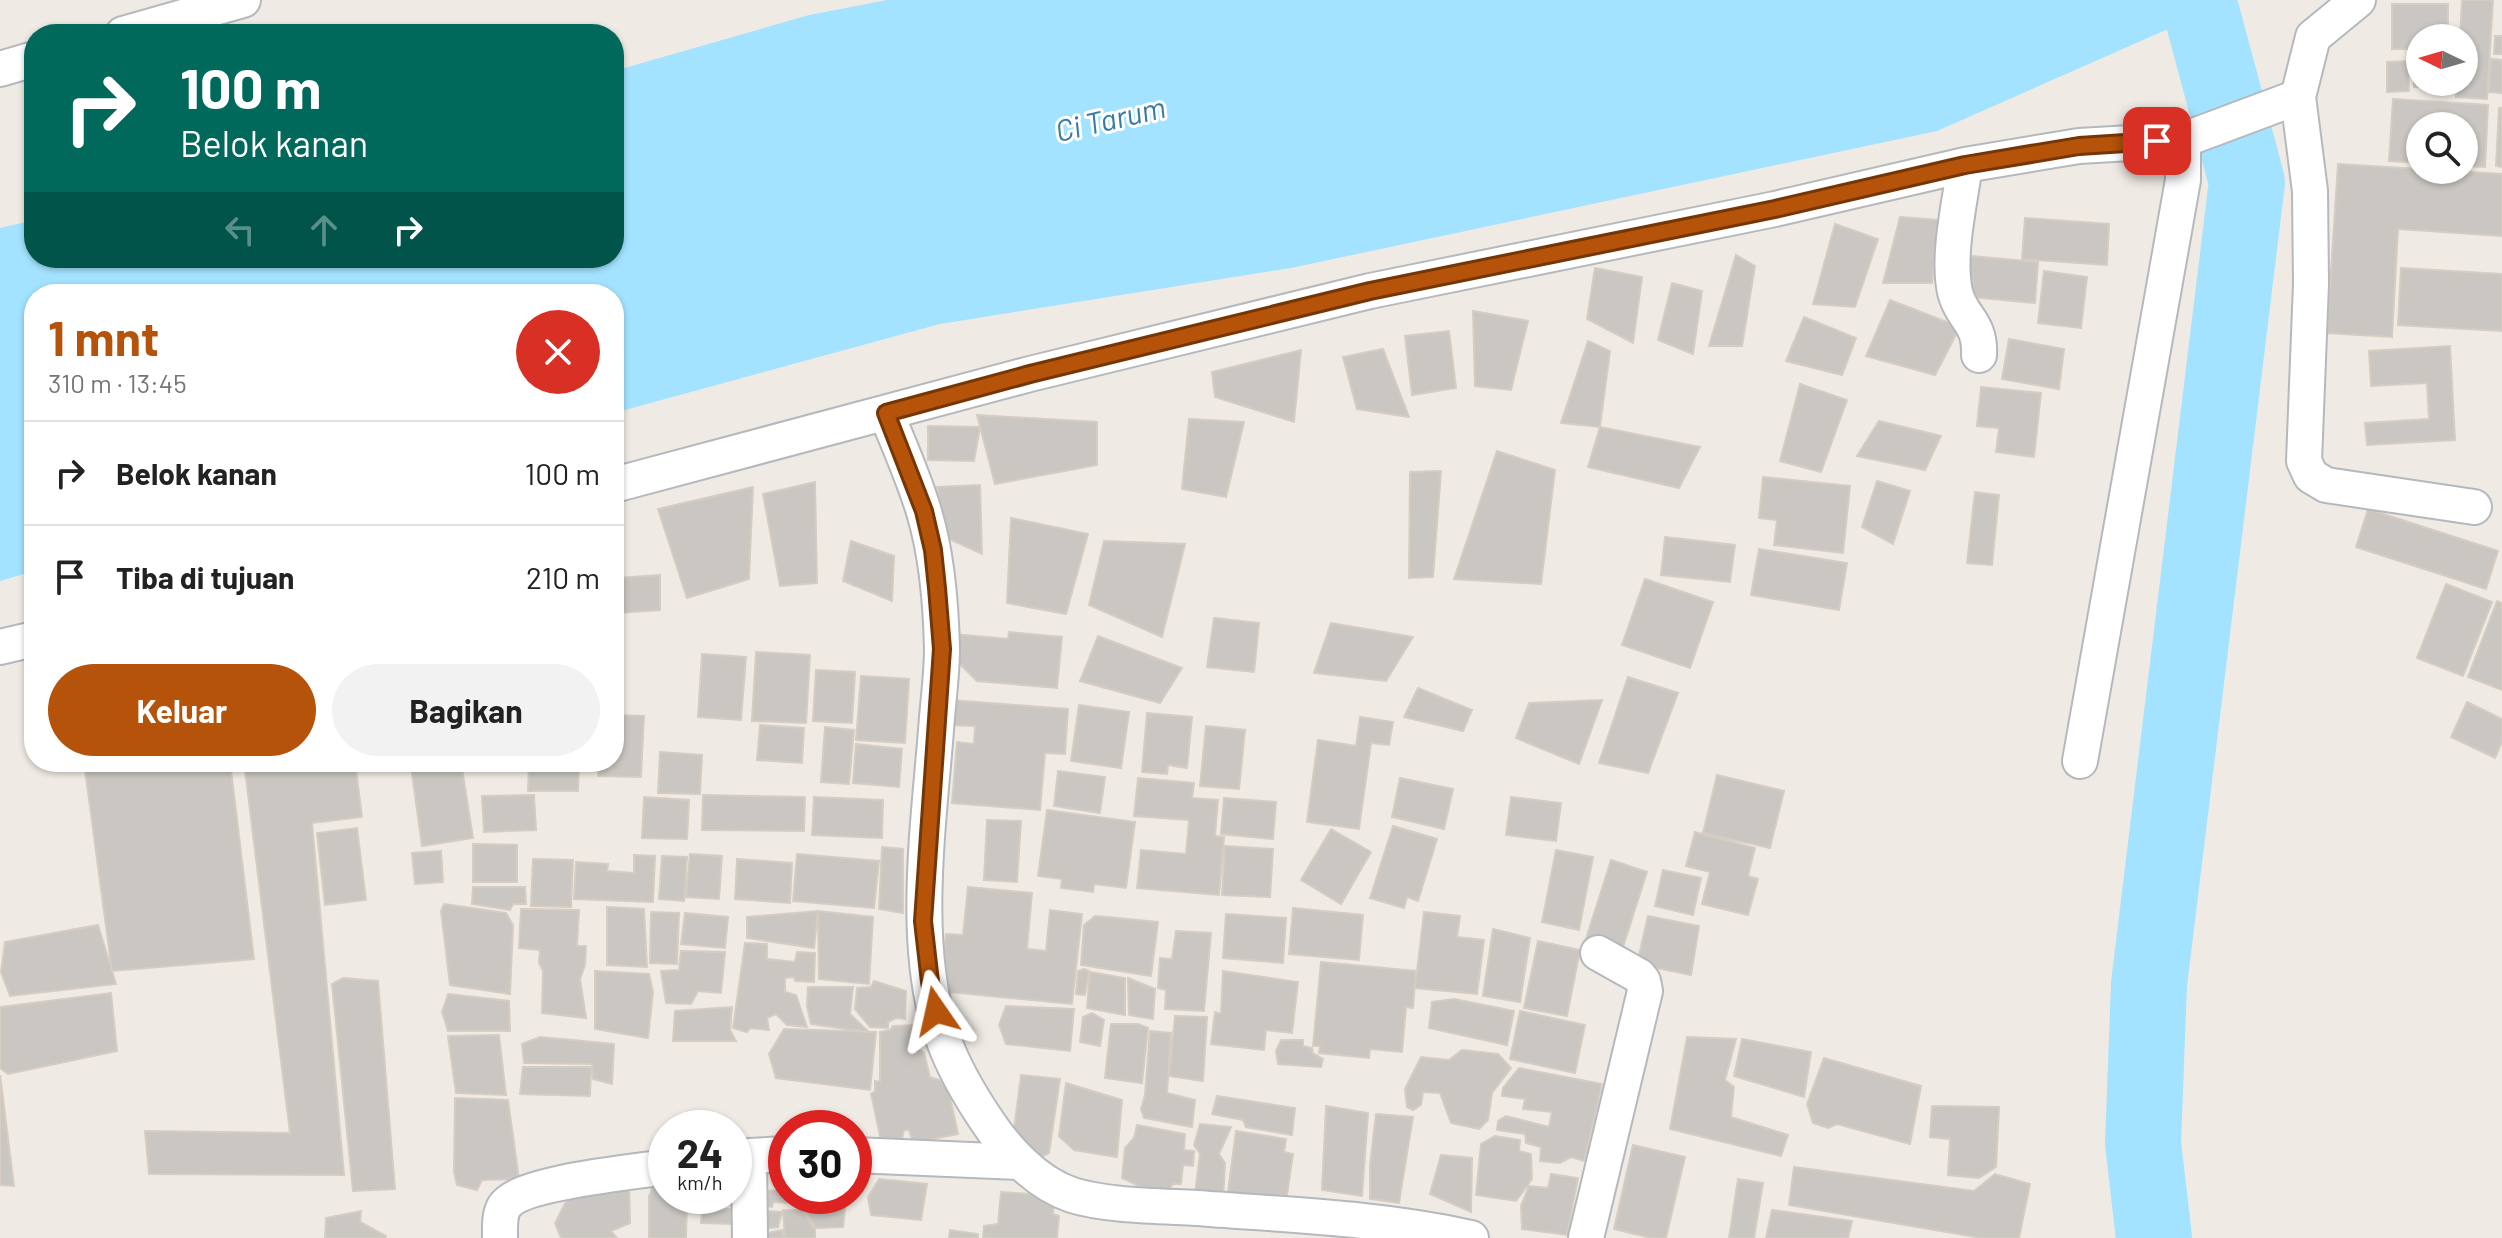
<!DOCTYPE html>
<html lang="id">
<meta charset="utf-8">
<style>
:root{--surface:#fff;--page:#f2f2f2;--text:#222;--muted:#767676;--line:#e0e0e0;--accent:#b45309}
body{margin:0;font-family:Barlow,sans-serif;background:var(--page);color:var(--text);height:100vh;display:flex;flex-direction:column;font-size:30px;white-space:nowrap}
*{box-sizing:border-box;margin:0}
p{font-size:26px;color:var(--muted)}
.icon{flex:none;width:44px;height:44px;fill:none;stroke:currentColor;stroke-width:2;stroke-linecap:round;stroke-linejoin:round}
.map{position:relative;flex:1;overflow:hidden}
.side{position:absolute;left:24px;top:284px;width:600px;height:488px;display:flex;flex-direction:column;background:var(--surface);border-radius:32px;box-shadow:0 2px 6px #0004}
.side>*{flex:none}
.guide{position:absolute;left:24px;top:24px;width:600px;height:244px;border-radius:32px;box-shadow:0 2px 6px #0004;background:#00695c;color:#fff;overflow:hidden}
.needle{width:52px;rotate:275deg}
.tools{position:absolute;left:2406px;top:24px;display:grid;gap:16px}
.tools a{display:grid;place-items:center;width:72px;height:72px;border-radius:50%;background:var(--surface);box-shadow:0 2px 6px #0004;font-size:40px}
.speed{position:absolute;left:648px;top:1110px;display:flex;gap:16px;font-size:40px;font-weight:700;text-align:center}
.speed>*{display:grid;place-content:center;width:104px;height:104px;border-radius:50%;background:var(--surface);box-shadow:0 2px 6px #0004;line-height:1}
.speed small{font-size:20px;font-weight:400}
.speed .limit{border:12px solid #d22;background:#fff;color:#111}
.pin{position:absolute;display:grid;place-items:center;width:68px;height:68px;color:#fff;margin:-34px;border-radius:16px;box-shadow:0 4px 12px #0006}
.me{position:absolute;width:88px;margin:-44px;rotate:349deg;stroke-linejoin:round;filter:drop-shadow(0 0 6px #0008)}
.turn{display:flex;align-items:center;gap:28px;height:168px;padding:0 24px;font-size:36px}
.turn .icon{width:104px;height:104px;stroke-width:2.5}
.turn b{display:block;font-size:56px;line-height:68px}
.lanes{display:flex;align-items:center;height:76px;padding:0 24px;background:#0003;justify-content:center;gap:40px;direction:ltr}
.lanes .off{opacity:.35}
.round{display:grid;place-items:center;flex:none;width:84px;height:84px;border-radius:42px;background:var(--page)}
.head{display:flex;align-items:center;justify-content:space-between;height:136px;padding:0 24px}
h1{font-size:48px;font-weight:700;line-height:60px;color:var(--accent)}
.button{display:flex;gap:16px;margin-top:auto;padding:16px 24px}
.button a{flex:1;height:92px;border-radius:48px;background:var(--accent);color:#fff;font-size:32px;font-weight:700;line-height:92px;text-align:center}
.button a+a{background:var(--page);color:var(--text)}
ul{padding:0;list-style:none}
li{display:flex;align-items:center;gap:24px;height:104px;padding:0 24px;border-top:2px solid var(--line)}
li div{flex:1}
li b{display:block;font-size:30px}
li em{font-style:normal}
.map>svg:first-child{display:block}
.water{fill:#a4e3ff}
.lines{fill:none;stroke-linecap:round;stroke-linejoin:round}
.river{stroke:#a4e3ff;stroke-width:76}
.building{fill:#cac6c1;stroke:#d5ccc2;stroke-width:2}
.minor-casing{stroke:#b5b8bc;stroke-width:38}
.minor{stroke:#fff;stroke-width:34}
.route-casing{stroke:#753606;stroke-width:20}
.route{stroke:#b45309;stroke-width:14}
.labels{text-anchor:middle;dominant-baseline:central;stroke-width:6;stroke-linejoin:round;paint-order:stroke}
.water-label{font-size:30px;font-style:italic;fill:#377ba5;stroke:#fff}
</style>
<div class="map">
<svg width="2502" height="1238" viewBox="0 0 2502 1238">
<rect width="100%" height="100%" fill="#efebe4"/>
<path class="water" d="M887 0H2228L2202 14 1937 131 1291 268 940 324 614 413V294H34V571L0 581V228L34 220V258H614V71L809 15Z"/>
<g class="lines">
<path class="river" d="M2154 1238 2143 1143 2149 984 2247 182 2202 14 2195 0"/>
</g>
<path class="building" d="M2462 0H2493L2487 99 2456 97 2457 82H2464V38H2460Z
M2392 4H2448V38H2420V49H2392Z
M2495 36H2502V54H2494Z
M2414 55H2420V82H2444V86L2414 87Z
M2491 59 2502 60V93L2489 92Z
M2408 61 2409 91 2387 92V62Z
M2393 99 2488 105 2485 167 2464 166V126H2420V163L2389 161Z
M2499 108H2502V167L2496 166Z
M2338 164 2502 174V236L2398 229 2392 337 2327 333Z
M1900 217 1938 220 1932 283H1883Z
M2025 218 2109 224 2107 265 2022 259Z
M1835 224 1878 239 1855 307 1813 304Z
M1736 255 1755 266 1742 346H1709Z
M1961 255 2038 262 2035 303 1972 297 1973 280 1959 279Z
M1595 268 1642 277 1633 343 1587 319Z
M2401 268 2502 274V331L2398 325Z
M2044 271 2087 277 2081 328 2038 323Z
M1672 283 1702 291 1693 354 1658 340Z
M1890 300 1960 327 1935 375 1866 356Z
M1473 311 1528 321 1511 390 1475 386Z
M1804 317 1856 338 1842 375 1786 361Z
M1449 331 1456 388 1412 395 1405 336Z
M2009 339 2064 349 2059 389 2002 379Z
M1588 341 1610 351 1600 427 1561 423Z
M2450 346 2455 440 2367 445 2365 423 2429 419 2427 383 2371 386 2369 351Z
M1383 349 1409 417 1357 409 1343 357Z
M1301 350 1294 422 1215 397 1212 372Z
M1800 384 1847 400 1821 472 1780 461Z
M1981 387 2041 393 2034 457 1996 452 1999 428 1977 426Z
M977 415 1097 422V465L995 484Z
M1189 419 1244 422 1226 497 1182 489Z
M1879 421 1941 436 1925 470 1857 456Z
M928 426 980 427 974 461 928 460Z
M1600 427 1700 447 1679 488 1588 467Z
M1497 451 1555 470 1541 584 1454 579Z
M1441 471 1433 577 1409 578 1410 472Z
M1763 477 1850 486 1843 553 1774 545 1777 520 1759 518Z
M1877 481 1910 491 1893 544 1862 527Z
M815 482 817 583 780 586 763 494Z
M980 485 982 554 947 538 937 487Z
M753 487 749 579 687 598 658 509Z
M1975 492 1999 495 1992 565 1967 563Z
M2368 509 2498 551 2486 589 2356 547Z
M1011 518 1088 534 1066 614 1007 603Z
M1665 537 1735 545 1730 582 1661 575Z
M851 541 894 556 892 601 843 581Z
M1104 541 1185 544 1162 637 1089 605Z
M1759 549 1847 563 1839 610 1751 595Z
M660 575V610L619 613 618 578Z
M1645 579 1713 602 1690 668 1622 645Z
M2446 584 2492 602 2463 676 2417 658Z
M2497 601 2502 603V690L2468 677Z
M1214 618 1259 623 1254 672 1207 667Z
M1331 623 1413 637 1386 681 1314 673Z
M1009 632 1062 637 1057 688 977 681 952 656 954 634 1008 639Z
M1098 636 1182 668 1160 703 1080 681Z
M756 652 810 655 806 723 752 721Z
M702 654 746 657 741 720 698 717Z
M816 670 855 672 852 723 813 721Z
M861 676 909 679 905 743 856 740Z
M1628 677 1678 693 1648 773 1599 763Z
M1418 688 1472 710 1463 731 1404 717Z
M951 700 1068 709 1065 754 1045 753 1040 810 952 803 957 742 974 744 975 726 949 725Z
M1602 700 1579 764 1516 738 1529 703Z
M2467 702 2502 719V742L2495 758 2451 737Z
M1079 705 1129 712 1121 768 1071 761Z
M1147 713 1192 717 1187 768 1168 765 1167 774 1142 772Z
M614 715 644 716 641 777 598 776 599 762H614Z
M1360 717 1393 722 1389 745 1371 743 1359 829 1307 822 1318 740 1356 746Z
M760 725 804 728 802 763 757 760Z
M1206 726 1245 730 1239 789 1200 786Z
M825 727 854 730 849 784 821 782Z
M856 744 902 749 899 787 853 783Z
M660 752 702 755 700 794 658 793Z
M84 762H230L254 959 112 971Z
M244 762H355L362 817 312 823 344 1175 149 1174 145 1131 290 1133Z
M444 762H461L473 838 422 846 411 767Z
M529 762H579L578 791H528Z
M1058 771 1105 777 1100 813 1054 806Z
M1717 775 1784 791 1770 848 1703 833Z
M1138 778 1194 783 1192 798 1218 800 1215 836 1224 837 1219 895 1137 888 1141 850 1186 854 1189 820 1134 816Z
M1400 778 1453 789 1444 829 1392 817Z
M534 795 536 830 484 832 482 796Z
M703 795 805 797 804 831 702 830Z
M644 797 689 800 687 839 642 838Z
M814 797 883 800 882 838 812 835Z
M1511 797 1561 803 1556 841 1506 835Z
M1224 798 1276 802 1273 839 1221 834Z
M1047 810 1135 822 1126 888 1094 884 1093 892 1061 888 1062 879 1038 876Z
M987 820 1021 821 1017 882 984 880Z
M1393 826 1437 839 1418 901 1407 897 1404 908 1370 898Z
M357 828 366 900 325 905 317 833Z
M1331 829 1371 852 1341 904 1301 880Z
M1695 832 1755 848 1748 876 1758 879 1748 915 1702 904 1710 872 1686 866Z
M473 844 517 845V882H473Z
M1225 846 1273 849 1270 897 1222 895Z
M882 847 903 849V913L879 909Z
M1556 850 1593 857 1579 930 1542 922Z
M441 851 443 882 415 884 412 853Z
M690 854 722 856 719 899 686 897Z
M797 854 879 861 874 908 793 901Z
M634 855 655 856 653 902 574 899 576 862 608 864 607 871 634 873Z
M662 856 687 857 684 901 659 899Z
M533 859 573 860 571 907 531 906Z
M737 859 792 863 790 903 735 899Z
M1611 860 1647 872 1622 950 1586 939Z
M1663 870 1701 878 1693 915 1655 906Z
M473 887H525L526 904H513L510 910 472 904Z
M968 887 1032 893 1027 949 1046 951 1050 910 1082 914 1072 1004 940 991 946 934 963 935Z
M444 904 506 913 513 925 510 994 450 985 441 911Z
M607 907 644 909 647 967 607 965Z
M1293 908 1363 915 1359 960 1289 954Z
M521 909 579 910 577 946H586L585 965 580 979 586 1018 542 1013 543 971 539 963 540 950 519 948Z
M818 911 873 917 869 984 819 979Z
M818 911 814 948 747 938V917Z
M651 912 679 913 677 964 650 963Z
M1424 912 1460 916 1457 937 1484 940 1477 994 1415 988Z
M685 913 728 917 725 948 681 944Z
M1226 914 1286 918 1283 963 1223 958Z
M1095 916 1158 922 1151 976 1081 965 1084 925Z
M1648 916 1699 926 1691 975 1637 964Z
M98 925 116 984 10 996 1 972 5 942Z
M1493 929 1530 938 1520 1002 1483 996Z
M1176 931 1211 933 1204 1011 1165 1009 1166 990 1158 988 1160 958 1172 959Z
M1538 941 1580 950 1567 1016 1524 1008Z
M745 943 767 944V959L795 962 797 952 815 953 814 982 795 981 794 977 785 978V992L796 995 807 1027 787 1025 776 1014 767 1018 769 1030 750 1028 747 1032 733 1028Z
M681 951 725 952 721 993 698 991 691 1004 666 1003 661 971 679 970Z
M1321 962 1416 971 1413 1008 1406 1007 1402 1052 1370 1049 1369 1058 1319 1053 1320 1046H1313Z
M1084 969 1089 971 1085 995 1076 994 1078 971Z
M595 971 649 974 653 992 648 1038 595 1029Z
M1223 971 1298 982 1292 1033 1266 1030 1264 1050 1211 1044 1215 1012 1221 1014Z
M1090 972 1125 978V1015L1087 1008Z
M343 978 378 981 395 1189 353 1191 332 984Z
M1128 978 1155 989 1153 1019 1129 1015Z
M874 981 906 991 905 1019 896 1018 888 1022V1028L870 1027 855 1009 857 988 871 987Z
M808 987H853L850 1014 869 1032 811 1024 807 1006Z
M111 993 117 1051 8 1074 0 1068V1007Z
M448 994 509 1001 510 1031H448L442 1012Z
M1454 999 1514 1011 1507 1045 1429 1028 1432 1002Z
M1006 1006 1074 1009 1070 1051 1006 1044 999 1025Z
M732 1007 730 1030 736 1041H673L675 1011Z
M1520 1011 1585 1025 1575 1073 1510 1059Z
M1092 1013 1104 1020 1100 1046 1080 1042 1083 1017Z
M1175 1016 1207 1017 1203 1081 1169 1076Z
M1111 1024H1138L1148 1028 1142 1083 1105 1078Z
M917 1025 919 1049 924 1053 930 1077 947 1083 958 1134 913 1143 909 1130H904L899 1153 877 1151 880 1136 871 1094 875 1091V1081L880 1082V1032L890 1030 893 1026Z
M784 1029 876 1032 870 1090 776 1078 769 1054Z
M1150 1031 1171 1033 1167 1093 1195 1100 1192 1127 1144 1118 1141 1109 1145 1095Z
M499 1035 506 1095 456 1093 448 1036Z
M540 1037 614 1044 612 1084 593 1079 592 1064 524 1063 522 1044Z
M1687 1037 1736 1039 1725 1080 1734 1087 1731 1117 1788 1135 1781 1156 1670 1129Z
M1742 1039 1811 1052 1804 1097 1734 1076Z
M1281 1040H1303V1046L1312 1048 1313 1053 1323 1059 1321 1067 1278 1064 1276 1051Z
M1462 1050 1498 1054 1511 1068 1492 1093 1488 1120 1479 1129 1451 1123 1440 1093 1423 1092 1421 1105 1413 1110 1407 1107 1405 1089 1421 1057 1449 1060Z
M1824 1058 1921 1086 1910 1144 1837 1124 1828 1128 1813 1123 1807 1104Z
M523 1067H591L590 1096 520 1094Z
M1519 1068 1602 1084 1584 1161 1571 1157 1560 1163 1540 1161 1541 1147 1526 1143 1525 1134 1497 1130 1498 1121 1506 1116 1549 1127 1552 1112 1523 1109 1525 1099 1502 1096 1503 1088Z
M0 1075 14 1186 0 1185Z
M1021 1075 1060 1079 1049 1153 1037 1159 1013 1138Z
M1066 1083 1122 1100 1117 1157 1074 1150 1059 1136Z
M1217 1096 1295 1108 1292 1135 1246 1127 1243 1120 1212 1114Z
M455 1098 508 1100 519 1179 482 1180 477 1190 457 1185 454 1172Z
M1326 1106 1368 1113 1362 1196 1322 1190Z
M1932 1106 1999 1107 1996 1167 1979 1178 1948 1175 1950 1139 1930 1137Z
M1376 1114 1413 1117 1399 1203 1370 1199V1165Z
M1200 1124 1231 1127 1219 1154 1225 1163 1223 1202 1194 1200 1200 1154 1194 1145Z
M1137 1125 1185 1134 1184 1150 1194 1151 1193 1166 1183 1165 1181 1184H1173L1166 1193 1145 1189 1122 1178 1125 1148 1134 1138Z
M1236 1131 1286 1139 1284 1152 1293 1154 1287 1195H1267L1266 1203 1227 1199Z
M1495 1136 1520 1140 1519 1151 1531 1154 1532 1179 1516 1201 1476 1195 1481 1144Z
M1633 1145 1685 1157 1666 1238H1651L1614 1229Z
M1441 1155 1472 1158 1471 1212 1430 1194Z
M1794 1167 1974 1191 1995 1174 2030 1184 2019 1238H1981L1789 1205Z
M1551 1174 1578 1178 1567 1235 1522 1229 1521 1206 1529 1186 1548 1188Z
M879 1179 927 1184 921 1220 871 1215 868 1197Z
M1738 1179 1763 1183 1754 1238H1729Z
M629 1181 630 1223 611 1231 617 1238H561L555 1223 573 1188Z
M654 1185H666V1196H687L686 1238H649V1196Z
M786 1190V1196H793L792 1203 773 1202 772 1207 751 1204V1191Z
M1001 1192 1055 1196 1053 1214 1059 1216 1057 1238H983L984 1226 998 1224Z
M713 1196H722L721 1209H732V1224L701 1223 702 1212H711Z
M800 1196H846L843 1227 816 1228 802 1206 798 1205Z
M751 1210 782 1212 778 1227 751 1230Z
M783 1210H802L815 1230V1238H785Z
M1772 1210 1852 1221 1848 1238H1766Z
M361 1211 360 1222 386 1236 385 1238H325L326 1218Z
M783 1230V1238H752V1236Z
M950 1230 978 1234V1238H949Z"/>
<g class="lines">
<defs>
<path id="minor" d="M123 34 243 0
M0 69 34 59
M2298 97 2310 191 2311 284 2304 461 2311 476 2326 485 2474 507
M1965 165C1960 202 1947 255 1955 292 1961 318 1981 322 1979 355
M886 413C899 445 914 478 924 512 937 555 941 604 942 649 942 671 939 695 937 717 930 817 909 946 944 1041 954 1068 969 1094 985 1118 1005 1149 1036 1183 1072 1195 1107 1206 1160 1206 1197 1208 1288 1215 1381 1218 1471 1238
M614 485 1030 374 1370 291 1775 209 1965 165 2079 146 2183 140 2298 97 2313 37 2358 0
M0 647 34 639
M2080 761 2183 180V140
M854 1155 1019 1162
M500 1238C500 1228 499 1216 504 1207 519 1182 635 1172 666 1167
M750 1238 749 1156 786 1154
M1586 1238 1645 991 1643 981 1639 976 1598 953"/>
</defs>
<use href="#minor" class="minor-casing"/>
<use href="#minor" class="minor"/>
</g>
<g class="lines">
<defs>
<path id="route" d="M936 1011 930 982 923 921 942 649 937 588 933 550 924 511 886 413 1030 374 1370 291 1775 209 1965 165 2079 146 2157 141"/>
</defs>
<use href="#route" class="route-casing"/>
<use href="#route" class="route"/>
</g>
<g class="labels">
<g class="water-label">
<text transform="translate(1110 118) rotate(-13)">Ci Tarum</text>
</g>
</g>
</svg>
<div class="tools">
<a><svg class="needle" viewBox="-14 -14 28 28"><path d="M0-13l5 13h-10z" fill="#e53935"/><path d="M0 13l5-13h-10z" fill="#767676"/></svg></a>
<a><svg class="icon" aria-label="search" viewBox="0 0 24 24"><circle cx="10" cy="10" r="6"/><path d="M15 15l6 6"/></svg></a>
</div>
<div class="speed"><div>24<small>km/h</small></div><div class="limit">30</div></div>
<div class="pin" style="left:2157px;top:141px;background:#d93025"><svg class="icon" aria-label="arrive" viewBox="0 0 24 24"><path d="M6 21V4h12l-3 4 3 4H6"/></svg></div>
<svg class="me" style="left:936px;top:1011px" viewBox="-20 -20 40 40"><path d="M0-17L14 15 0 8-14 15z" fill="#b45309" stroke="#fff" stroke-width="4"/></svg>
<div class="guide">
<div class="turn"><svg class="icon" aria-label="right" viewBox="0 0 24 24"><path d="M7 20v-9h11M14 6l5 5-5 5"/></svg><div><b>100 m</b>Belok kanan</div></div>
<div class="lanes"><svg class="icon off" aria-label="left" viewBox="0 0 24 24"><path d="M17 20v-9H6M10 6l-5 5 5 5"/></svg><svg class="icon off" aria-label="ahead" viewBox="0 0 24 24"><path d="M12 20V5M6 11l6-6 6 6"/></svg><svg class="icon" aria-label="right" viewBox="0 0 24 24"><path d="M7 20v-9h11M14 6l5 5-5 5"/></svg></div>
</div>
<section class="side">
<div class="head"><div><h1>1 mnt</h1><p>310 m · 13:45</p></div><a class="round" style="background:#d93025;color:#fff"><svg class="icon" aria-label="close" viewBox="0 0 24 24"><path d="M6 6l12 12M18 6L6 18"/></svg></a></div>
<ul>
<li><svg class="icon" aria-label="right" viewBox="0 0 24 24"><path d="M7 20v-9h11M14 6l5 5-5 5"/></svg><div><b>Belok kanan</b></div><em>100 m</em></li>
<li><svg class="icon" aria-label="arrive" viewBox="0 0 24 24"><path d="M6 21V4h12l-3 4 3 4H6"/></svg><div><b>Tiba di tujuan</b></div><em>210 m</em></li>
</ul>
<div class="button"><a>Keluar</a><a>Bagikan</a></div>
</section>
</div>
